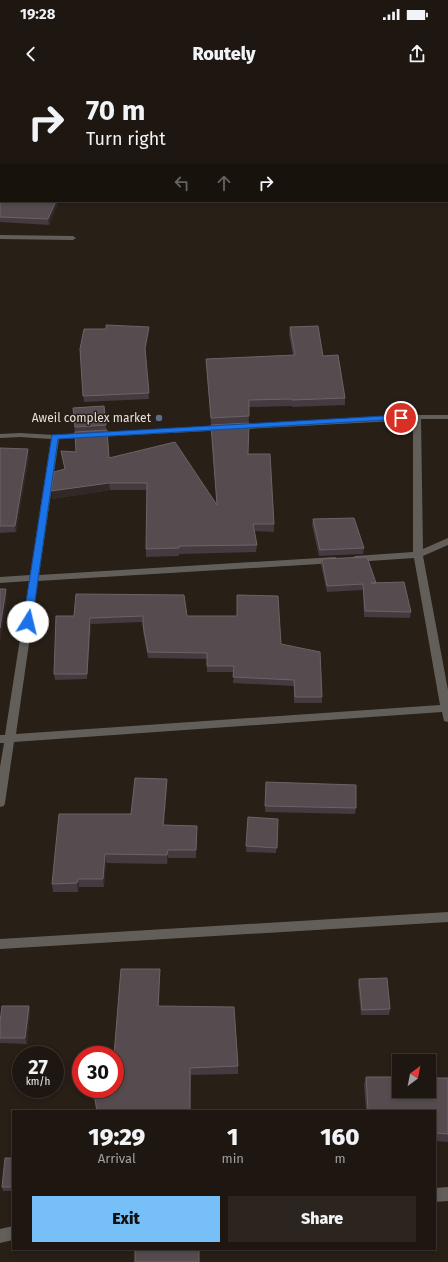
<!DOCTYPE html>
<style>
:root{--surface:#1e1711;--page:#2b241f;--text:#f1f3f6;--muted:#a19f9f;--line:#3c3631;--accent:#76c0f7}
body{margin:0;font-family:"Fira Sans",sans-serif;background:var(--page);color:var(--text);height:100vh;display:flex;flex-direction:column;font-size:15px;white-space:nowrap}
*{box-sizing:border-box;margin:0}
p{font-size:13px;color:var(--muted)}
.icon{flex:none;width:22px;height:22px;fill:none;stroke:currentColor;stroke-width:2;stroke-linecap:round;stroke-linejoin:round}
.map{position:relative;flex:1;overflow:hidden}
.sheet{position:absolute;left:12px;top:1030px;width:424px;height:140px;display:flex;flex-direction:column;background:var(--surface);border-radius:0px;box-shadow:0 2px 6px #0003,0 0 0 1px var(--line)}
.sheet>*{flex:none}
.top-card{position:absolute;left:0px;top:0px;width:448px;height:122px;box-shadow:0 2px 6px #0003,0 0 0 1px var(--line);background:#1e1711;color:var(--text);overflow:hidden}
.needle{width:26px;rotate:32deg}
.controls{position:absolute;left:392px;top:974px;display:grid;gap:8px}
.controls a{display:grid;place-items:center;width:44px;height:44px;border-radius:0px;background:var(--surface);box-shadow:0 2px 6px #0003,0 0 0 1px var(--line);font-size:20px}
.speed{position:absolute;left:12px;top:966px;display:flex;gap:8px;font-size:20px;font-weight:700;text-align:center}
.speed>*{display:grid;place-content:center;width:52px;height:52px;border-radius:50%;background:var(--surface);box-shadow:0 2px 6px #0003,0 0 0 1px var(--line);line-height:1}
.speed small{font-size:10px;font-weight:400}
.speed .limit{border:6px solid #d22;background:#fff;color:#111}
.pin{position:absolute;display:grid;place-items:center;width:34px;height:34px;color:#fff;margin:-17px;border:2px solid #fff;border-radius:50%;box-shadow:0 1px 4px #0007}
.me{position:absolute;width:44px;margin:-22px;rotate:9deg;stroke-linejoin:round;filter:drop-shadow(0 0 3px #0008)}
.turn{display:flex;align-items:center;gap:14px;height:84px;padding:0 20px;font-size:18px}
.turn .icon{width:52px;height:52px;stroke-width:2.5}
.turn b{display:block;font-size:28px;line-height:34px}
.lanes{display:flex;align-items:center;height:38px;padding:0 20px;background:#0003;justify-content:center;gap:20px;direction:ltr}
.lanes .off{opacity:.35}
.eta{display:flex;justify-content:space-evenly;align-items:center;height:68px;text-align:center}
.eta b{font-size:24px;font-weight:800;line-height:28px}
.primary-button{display:flex;gap:8px;margin-top:auto;padding:8px 20px}
.primary-button a{flex:1;height:46px;border-radius:0px;background:var(--accent);color:#111;font-size:16px;font-weight:800;line-height:46px;text-align:center}
.primary-button a+a{background:var(--page);color:var(--text)}
.status{display:flex;justify-content:space-between;align-items:center;height:28px;padding:0 20px;background:var(--surface);direction:ltr}
.status svg{height:11px;fill:currentColor}
header{display:flex;justify-content:space-between;align-items:center;height:52px;padding:0 20px;background:var(--surface);font-size:18px;font-weight:800}
.map>svg:first-child{display:block}
.lines{fill:none;stroke-linecap:round;stroke-linejoin:round}
.street{fill:#625f5a;fill-rule:evenodd}
.wall{fill:#453a40}
.shaded-wall{fill:#322828}
.building{fill:#564c50;stroke:#6d6366}
.route{fill:#1a73e8;stroke:#114b97}
.service-dot{fill:#5c6f8a;stroke:#281f17;stroke-width:1.5}
.labels{text-anchor:middle;dominant-baseline:central;stroke-width:3;stroke-linejoin:round;paint-order:stroke}
.poi-label{font-size:12px;fill:#e6e0da;stroke:#281f17;text-anchor:end}
</style>
<div class="status"><b>19:28</b><svg viewBox="0 0 49 12"><path d="M0 12V9h3v3zM5 12V6h3v6zM10 12V3h3v9zM15 12V0h3v12zM26 1h20v11H26zM47 4h2v5h-2z"/></svg></div>
<header><svg class="icon" aria-label="back" viewBox="0 0 24 24"><path d="M15 5l-7 7 7 7"/></svg>Routely<svg class="icon" aria-label="share" viewBox="0 0 24 24"><path d="M12 15V3M7 8l5-5 5 5M5 13v7h14v-7"/></svg></header>
<div class="map">
<svg width="448" height="1182" viewBox="0 0 448 1182">
<rect width="100%" height="100%" fill="#281f17"/>
<g class="lines">
<path class="street" d="M18 0H24L17 1Z
M0 11H1V15H0Z
M0 155 73 156 76 158 73 160 0 159Z
M417 335H448V339H421L423 469 448 458V465L423 476 448 610V642L444 641 442 632 14 662 5 723 4 726 0 727V687L4 663H0V655H5L29 501 0 503V497L30 495 51 359 20 357 0 358V354L20 353 55 355ZM413 340V472L355 476 350 479 355 482 414 478 440 625 16 654 38 501 335 483 340 480 335 477 39 495 59 359Z
M448 832V842L0 869V859Z
M448 1107V1121L435 1122V1108Z
M13 1146V1160L0 1163V1149Z"/>
</g>
<path class="wall" d="M0 108 1 121H59L49 145 0 142Z
M290 247 323 276 345 318V325L292 327V326L249 327 248 374 274 444V452L255 451 257 465 256 472 179 474V476L146 477V469L147 410H110L52 419 65 389 61 371 76 372 73 328 104 326 109 378 217 425 206 279 293 276 289 254Z
M149 252 145 273 149 319 84 322 80 269Z
M0 368 29 376 16 452 0 453Z
M313 439 364 468 363 474 319 476 312 445Z
M322 479 376 503 411 532 410 538 364 537 363 510 327 512 321 485Z
M56 536H187L281 564 322 617V623H294V606L233 603 234 592H207V579L148 578 143 551V542L91 544 87 599 55 600 54 594Z
M266 702 356 728 355 734 265 732Z
M167 708 164 745 197 746 196 778H168L167 784 106 783 104 807H79L78 812H53L52 804 131 734Z
M248 737 278 739 276 773 246 772Z
M160 897 159 926 238 986V994L191 995 190 1031H97L115 1009Z
M359 899 390 929 389 935H361L358 904Z
M29 926 30 931 27 964 0 963V942Z
M366 997 448 998V1062L435 1061V1031H366L364 1005Z
M13 1078V1111H3L2 1107Z"/>
<path class="shaded-wall" d="M56 121H59L49 145 48 139Z
M149 247V252L145 274V268Z
M28 369 29 376 16 452 15 446Z
M109 403 110 410 52 419 51 411Z
M6 509 7 516 0 564V548Z
M90 538 91 544 87 599V594Z
M167 699V708L163 753V745Z
M197 746V754L196 778V770Z
M168 770V778L167 784V775Z
M105 774 106 783 104 807 103 799Z
M78 799 79 807 78 812 77 803Z
M160 889V897L159 934 158 926Z
M29 926 30 931 27 964 25 958Z"/>
<path class="building" d="M0 108 1 109V121H56L48 139 0 137Z
M106 245 149 247 145 268 149 313 83 316 80 269 84 249H106Z
M318 246 323 276 338 275 345 318 292 320V319L249 320V336L211 338 206 279 295 275 290 247Z
M104 326 106 345 75 347 73 328Z
M249 343 248 374H270L274 444H253L257 465 179 466V468L146 469 147 403H109L51 411 54 392 65 389 61 371 76 372 75 352 107 350 109 378 175 362 217 425 211 345Z
M0 368 28 369 15 446H0Z
M354 438 364 468 320 470 313 439Z
M367 477 376 503H371L404 502 411 532 365 531 363 504 327 506 322 479Z
M0 509H6L0 548Z
M76 514 184 515 187 536H237V515L278 516 281 564 320 572 322 617H295L294 600 233 597 234 586H207V573L148 572 143 545V536L90 538 87 594H54L56 536H74Z
M135 698 167 699 163 745 197 746 196 770H168L167 775 105 774 103 799H78L77 803 52 804 59 734H131Z
M266 702 356 705V728L265 726Z
M248 737 278 739 277 768 246 766Z
M121 889H160L158 926 234 927 238 986 190 988V1031H97L93 1009H115V975H114Z
M387 898 390 929 362 930 359 899Z
M2 926H29L25 958H0V942Z
M366 997H399V1011H429V998H448V1054L435 1053V1031H368Z
M5 1078H13V1107H2Z
M135 1169H199V1182H135Z"/>
<path class="route" d="M401 335 405 338 404 339 58 359 32 542 28 545 23 542 52 355Z"/>
<circle class="service-dot" cx="159" cy="338" r="4"/>
<g class="labels">
<g class="poi-label">
<text x="151" y="338">Aweil complex market</text>
</g>
</g>
</svg>
<div class="controls">
<a><svg class="needle" viewBox="-14 -14 28 28"><path d="M0-13l5 13h-10z" fill="#e53935"/><path d="M0 13l5-13h-10z" fill="#a19f9f"/></svg></a>
</div>
<div class="speed"><div>27<small>km/h</small></div><div class="limit">30</div></div>
<div class="pin" style="left:401px;top:338px;background:#d93025"><svg class="icon" aria-label="arrive" viewBox="0 0 24 24"><path d="M6 21V4h12l-3 4 3 4H6"/></svg></div>
<svg class="me" style="left:28px;top:542px" viewBox="-20 -20 40 40"><circle r="19" fill="#fff"/><path d="M0-13L10 11 0 6-10 11z" fill="#1a73e8"/></svg>
<div class="top-card">
<div class="turn"><svg class="icon" aria-label="right" viewBox="0 0 24 24"><path d="M7 20v-9h11M14 6l5 5-5 5"/></svg><div><b>70 m</b>Turn right</div></div>
<div class="lanes"><svg class="icon off" aria-label="left" viewBox="0 0 24 24"><path d="M17 20v-9H6M10 6l-5 5 5 5"/></svg><svg class="icon off" aria-label="ahead" viewBox="0 0 24 24"><path d="M12 20V5M6 11l6-6 6 6"/></svg><svg class="icon" aria-label="right" viewBox="0 0 24 24"><path d="M7 20v-9h11M14 6l5 5-5 5"/></svg></div>
</div>
<section class="sheet">
<div class="eta">
<div><b>19:29</b><p>Arrival</p></div>
<div><b>1</b><p>min</p></div>
<div><b>160</b><p>m</p></div>
</div>
<div class="primary-button"><a>Exit</a><a>Share</a></div>
</section>
</div>
